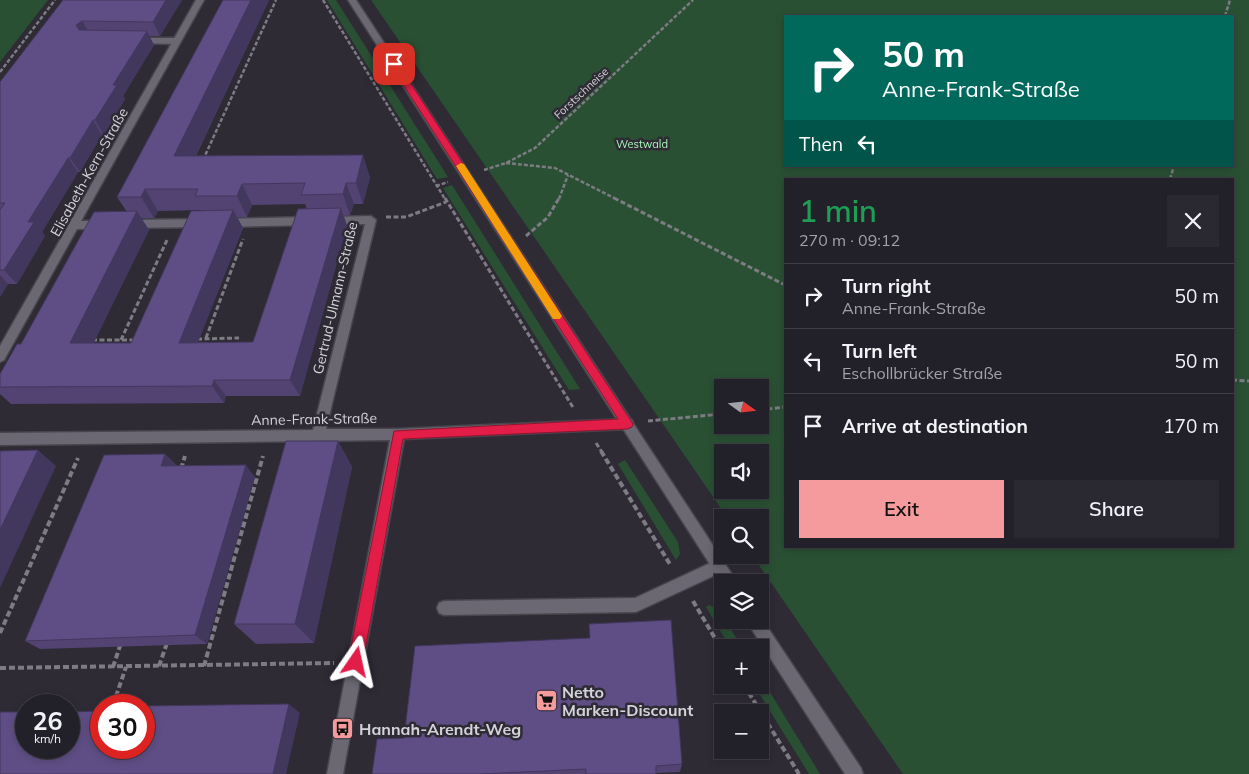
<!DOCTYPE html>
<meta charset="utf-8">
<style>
:root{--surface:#222028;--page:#2a2830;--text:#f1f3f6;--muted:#a2a3a8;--line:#3f3e45;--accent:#f59b9d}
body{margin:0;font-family:Mulish,sans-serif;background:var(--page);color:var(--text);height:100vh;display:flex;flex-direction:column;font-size:19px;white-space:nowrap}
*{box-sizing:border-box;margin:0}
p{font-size:16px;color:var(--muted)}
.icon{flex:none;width:28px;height:28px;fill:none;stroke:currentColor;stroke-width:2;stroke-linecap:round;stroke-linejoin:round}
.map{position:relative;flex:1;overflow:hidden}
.side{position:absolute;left:784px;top:178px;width:450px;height:370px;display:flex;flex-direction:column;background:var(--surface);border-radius:0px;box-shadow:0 2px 8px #0003,0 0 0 1px var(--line)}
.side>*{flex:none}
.hud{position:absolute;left:784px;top:15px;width:450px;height:152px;border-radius:0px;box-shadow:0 2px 8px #0003,0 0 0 1px var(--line);background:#00695c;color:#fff;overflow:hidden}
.needle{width:32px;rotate:105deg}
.fabs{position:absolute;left:714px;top:379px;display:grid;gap:10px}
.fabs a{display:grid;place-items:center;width:55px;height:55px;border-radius:0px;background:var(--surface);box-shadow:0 2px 8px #0003,0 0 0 1px var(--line);font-size:25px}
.speed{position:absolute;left:15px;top:694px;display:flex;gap:10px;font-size:25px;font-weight:700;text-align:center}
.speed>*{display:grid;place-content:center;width:65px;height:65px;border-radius:50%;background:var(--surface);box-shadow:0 2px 8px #0003,0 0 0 1px var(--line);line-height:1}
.speed small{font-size:12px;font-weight:400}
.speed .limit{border:8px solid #d22;background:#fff;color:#111}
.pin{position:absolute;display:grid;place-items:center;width:42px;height:42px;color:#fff;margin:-21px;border-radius:10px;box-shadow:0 2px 8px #0006}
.me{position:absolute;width:55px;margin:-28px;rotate:11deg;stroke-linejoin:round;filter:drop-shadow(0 0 4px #0008)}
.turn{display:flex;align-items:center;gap:18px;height:105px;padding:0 15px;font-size:22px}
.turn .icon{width:65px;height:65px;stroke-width:2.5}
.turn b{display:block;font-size:35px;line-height:42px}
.then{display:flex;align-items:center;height:48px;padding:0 15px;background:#0003;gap:10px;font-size:19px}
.round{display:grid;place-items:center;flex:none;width:52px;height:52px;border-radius:0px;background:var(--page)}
.head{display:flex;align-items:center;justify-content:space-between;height:85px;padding:0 15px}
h1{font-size:30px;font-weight:600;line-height:38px;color:#1e9e55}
.button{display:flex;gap:10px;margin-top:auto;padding:10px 15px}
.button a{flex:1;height:58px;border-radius:0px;background:var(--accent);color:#111;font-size:20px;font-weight:600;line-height:58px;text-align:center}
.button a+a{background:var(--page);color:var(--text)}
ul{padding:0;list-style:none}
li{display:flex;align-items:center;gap:15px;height:65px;padding:0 15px;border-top:1px solid var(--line)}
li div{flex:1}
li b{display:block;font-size:19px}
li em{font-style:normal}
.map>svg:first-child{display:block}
.green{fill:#2a5034;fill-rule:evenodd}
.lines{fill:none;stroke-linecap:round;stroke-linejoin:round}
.lane-casing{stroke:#47464d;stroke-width:3}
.street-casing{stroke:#47464d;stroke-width:3}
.secondary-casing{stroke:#47464d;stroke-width:3}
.path-far2{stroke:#7d7b83;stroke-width:2.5;stroke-dasharray:4 2;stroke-linecap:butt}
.path-far1{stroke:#7d7b83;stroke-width:3;stroke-dasharray:5 2.5;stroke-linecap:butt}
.path{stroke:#7d7b83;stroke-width:4;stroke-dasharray:6 3;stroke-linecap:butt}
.lane{fill:#6b6873;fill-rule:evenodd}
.street{fill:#6b6873;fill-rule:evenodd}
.secondary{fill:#6b6873;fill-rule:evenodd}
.wall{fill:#524372;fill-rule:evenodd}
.shaded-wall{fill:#42375d}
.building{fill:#5f4e85;stroke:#42375d}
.route{fill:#e11d48;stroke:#92132f}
.slow{fill:#f59e0b}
.labels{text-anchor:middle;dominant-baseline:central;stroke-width:5;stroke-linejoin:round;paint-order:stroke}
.far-street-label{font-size:11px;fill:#d4d3d9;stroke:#2e2b35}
.far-park-label{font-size:11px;fill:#a5f8b8;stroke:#2e2b35}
.street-label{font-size:14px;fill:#d4d3d9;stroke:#2e2b35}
.near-poi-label{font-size:16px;font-weight:bold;fill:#d4d3d9;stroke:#2e2b35;text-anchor:start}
</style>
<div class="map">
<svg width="1249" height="774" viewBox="0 0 1249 774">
<rect width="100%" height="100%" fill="#2e2b35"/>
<path class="green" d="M1 0H48L0 62V1Z
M327 0H336L448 177 437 179Z
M371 0H1249V774H903L752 555H760V518L727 517ZM1232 16V166H785V16ZM785 179H1232V546H785ZM722 388H760V425H722ZM760 452V490H722V452Z
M452 185 580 389 569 390 443 188Z
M625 460 678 542 680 554 676 560 618 464Z
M709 605 719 610 722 620H725L742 647H730L706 607Z
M760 676 820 774H821H809L754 685H760Z"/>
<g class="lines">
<defs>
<path id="lane" d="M135 38H177L181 41 177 44 132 43 131 41Z
M719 559 724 561 726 566 724 571 636 612 444 615 439 613 437 608 439 603 444 601 635 598Z"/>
<path id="street" d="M196 0H204L81 221H102L107 225 102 229H77L4 360 0 362V346Z
M371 216 376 220 326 429H398L627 419 632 420 633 424 632 428 627 429 404 439 343 774H327L390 440 0 445V433L313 430 365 224 330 225 325 221 330 217Z
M310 217 315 221 310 225 225 227 220 223 225 219Z
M202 219 207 223 202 227 130 228 125 224 130 220Z"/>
<path id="secondary" d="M348 0H356L737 582 722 583Z
M760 616 861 768 863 774H845L749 625 746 620H760Z"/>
</defs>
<use href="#lane" class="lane-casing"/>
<use href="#street" class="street-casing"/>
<use href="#secondary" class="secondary-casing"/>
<path class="path-far2" d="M323 0 445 199
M1225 16 1230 0
M0 72 55 0
M203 160 276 0
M506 163 555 168 616 199
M484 170 506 163 535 148 693 0
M1170 179 1174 166
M436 186 448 182
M559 199 568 175"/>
<path class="path-far1" d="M445 198 574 409
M614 198 785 285
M386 217H406L446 202
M526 236 548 217 559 198
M206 338 243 239
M197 339 239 338
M92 340H136
M121 340 167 240
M1232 380 1249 381
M760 410 785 407
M648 421 722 414
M596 443 602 452"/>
<path class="path" d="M601 451 671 566
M181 469 185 456
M693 601 722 650
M0 633 78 458
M159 666 167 643
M204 666 263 456
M113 667 121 643
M0 668 334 663
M744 685 799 774
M113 705 126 667"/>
<use href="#lane" class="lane"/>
<use href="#street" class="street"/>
<use href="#secondary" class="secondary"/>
</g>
<path class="wall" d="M63 0H182L160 36H149L154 45 123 96 125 99 104 135H102L80 172H78L42 232 45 236 17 284H8L0 297V82Z
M223 0H269L196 156 370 177 363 204H354L350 215 344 216 347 226 300 396H226L224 403 11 404 0 394V374L21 344 127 212 117 197ZM305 204 307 209 253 342H198L243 228 237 217H247L252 205ZM202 210 131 343H93L149 230 141 218H154L158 211Z
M338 441 352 467 314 643 256 644 234 624Z
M165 454 176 465 255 477 207 644 40 649 25 641Z
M682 764 680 772 656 773V774H372Z"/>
<path class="shaded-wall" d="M166 0H182L160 36 153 22Z
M251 0H269L185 178 174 156Z
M82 21 90 35 84 40 76 25Z
M147 31 154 45 123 96 125 99 104 135 95 120 113 85Z
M93 120 102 135 80 172 70 158Z
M363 155 370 177 363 204 356 183Z
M68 158 78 172 42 232 45 236 17 284 4 270 28 222Z
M346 183 354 204 350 215 343 194Z
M242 184 252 205 247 217 237 196Z
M145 189 158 211 154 218 141 197Z
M341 208 347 226 300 396 290 380Z
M233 210 243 228 191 360 179 343Z
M137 211 149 230 85 361 70 343Z
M0 275 8 284 0 297Z
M214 380 226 396 224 403 212 386Z
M338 441 352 467 314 643 295 624Z
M38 450 56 466 0 588V530Z
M165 454 176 466H161Z
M246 465 255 477 207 644 195 635Z
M289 704 300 713 286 774H273Z"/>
<path class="building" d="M63 0H166L153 22 82 21 76 25 79 30 147 31 113 85H117L95 120H93L70 158H68L28 222H34L4 270H0V210L5 203H0V82Z
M223 0H251L174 156 363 155 356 183H346L343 194 301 195 305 183 242 184 237 196H195L198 189H145L141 197H117Z
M341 208 290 380H214L212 386 0 387V374L17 344H21L94 212 137 211 70 343H131L191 211 233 210 179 343 253 342 298 209Z
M286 441H338L295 624H234Z
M38 450 0 530V451Z
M165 454 161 466 246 465 195 635 25 641 104 455Z
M671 620 682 764 656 766V774H586V769L480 774H372L377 739 404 738 415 646 590 638 589 624Z
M289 704 273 774H0V712H26V748H69V712L101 711V748H144V706Z"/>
<path class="route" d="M391 62 398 64 633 424 632 427 627 429 403 439 363 662 361 667 356 669 350 667 348 662 394 431 618 419 390 64Z"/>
<path class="slow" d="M461 163 464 164 560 313 562 316 560 319H553L456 166Z"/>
<defs>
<symbol id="supermarket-square" viewBox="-11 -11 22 22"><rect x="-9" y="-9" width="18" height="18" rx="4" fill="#f59b9d" stroke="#2e2b35"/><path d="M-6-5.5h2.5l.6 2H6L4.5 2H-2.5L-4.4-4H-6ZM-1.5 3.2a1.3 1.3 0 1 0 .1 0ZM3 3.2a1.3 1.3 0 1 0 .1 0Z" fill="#111"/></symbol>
<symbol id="bus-square" viewBox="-11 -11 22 22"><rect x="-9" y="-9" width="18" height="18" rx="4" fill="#f59b9d" stroke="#2e2b35"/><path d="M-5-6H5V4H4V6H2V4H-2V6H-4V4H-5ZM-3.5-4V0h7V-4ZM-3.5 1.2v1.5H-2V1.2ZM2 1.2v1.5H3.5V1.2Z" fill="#111"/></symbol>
</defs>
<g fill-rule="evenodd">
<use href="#supermarket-square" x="534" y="688" width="25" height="25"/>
<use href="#bus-square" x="330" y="716" width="25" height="25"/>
</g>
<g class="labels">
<g class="far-street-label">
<text transform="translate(581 93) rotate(-43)">Forstschneise</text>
</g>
<g class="far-park-label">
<text x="642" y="144">Westwald</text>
</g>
<g class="street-label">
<text transform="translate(89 172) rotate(-61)">Elisabeth-Kern-Straße</text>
<text transform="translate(335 298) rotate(-77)">Gertrud-Ulmann-Straße</text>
<text transform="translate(314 419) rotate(-1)">Anne-Frank-Straße</text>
</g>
<g class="near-poi-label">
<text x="562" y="692">Netto<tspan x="562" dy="18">Marken-Discount</tspan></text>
<text x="359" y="729">Hannah-Arendt-Weg</text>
</g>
</g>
</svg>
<div class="fabs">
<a><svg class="needle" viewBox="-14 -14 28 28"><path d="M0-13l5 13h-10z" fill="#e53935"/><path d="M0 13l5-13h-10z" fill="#a2a3a8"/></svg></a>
<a><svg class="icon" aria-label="sound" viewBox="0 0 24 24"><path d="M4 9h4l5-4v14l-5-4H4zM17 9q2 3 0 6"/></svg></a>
<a><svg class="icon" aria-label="search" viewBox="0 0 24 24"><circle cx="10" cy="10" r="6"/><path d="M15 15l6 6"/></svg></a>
<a><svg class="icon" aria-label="layers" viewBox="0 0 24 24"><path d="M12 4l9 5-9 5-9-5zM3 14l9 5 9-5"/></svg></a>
<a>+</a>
<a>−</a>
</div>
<div class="speed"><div>26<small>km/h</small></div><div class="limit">30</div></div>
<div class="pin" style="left:394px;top:64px;background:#d93025"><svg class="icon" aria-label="arrive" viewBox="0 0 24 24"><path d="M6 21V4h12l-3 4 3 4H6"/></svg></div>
<svg class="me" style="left:356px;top:662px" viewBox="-20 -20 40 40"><path d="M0-17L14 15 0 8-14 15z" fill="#e11d48" stroke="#fff" stroke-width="4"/></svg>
<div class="hud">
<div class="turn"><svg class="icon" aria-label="right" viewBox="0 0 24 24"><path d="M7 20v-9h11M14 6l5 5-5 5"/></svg><div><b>50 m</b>Anne-Frank-Straße</div></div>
<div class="then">Then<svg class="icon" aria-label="left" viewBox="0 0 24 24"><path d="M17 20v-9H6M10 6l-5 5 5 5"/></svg></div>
</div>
<section class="side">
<div class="head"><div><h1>1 min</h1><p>270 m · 09:12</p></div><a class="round"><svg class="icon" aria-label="close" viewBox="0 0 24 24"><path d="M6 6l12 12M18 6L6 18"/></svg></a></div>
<ul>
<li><svg class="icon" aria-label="right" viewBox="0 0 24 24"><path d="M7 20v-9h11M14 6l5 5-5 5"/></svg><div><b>Turn right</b><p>Anne-Frank-Straße</p></div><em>50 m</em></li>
<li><svg class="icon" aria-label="left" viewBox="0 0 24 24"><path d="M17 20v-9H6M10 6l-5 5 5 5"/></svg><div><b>Turn left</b><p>Eschollbrücker Straße</p></div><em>50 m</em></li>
<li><svg class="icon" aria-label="arrive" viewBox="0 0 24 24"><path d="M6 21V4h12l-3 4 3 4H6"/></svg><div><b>Arrive at destination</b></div><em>170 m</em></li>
</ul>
<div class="button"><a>Exit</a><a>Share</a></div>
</section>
</div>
